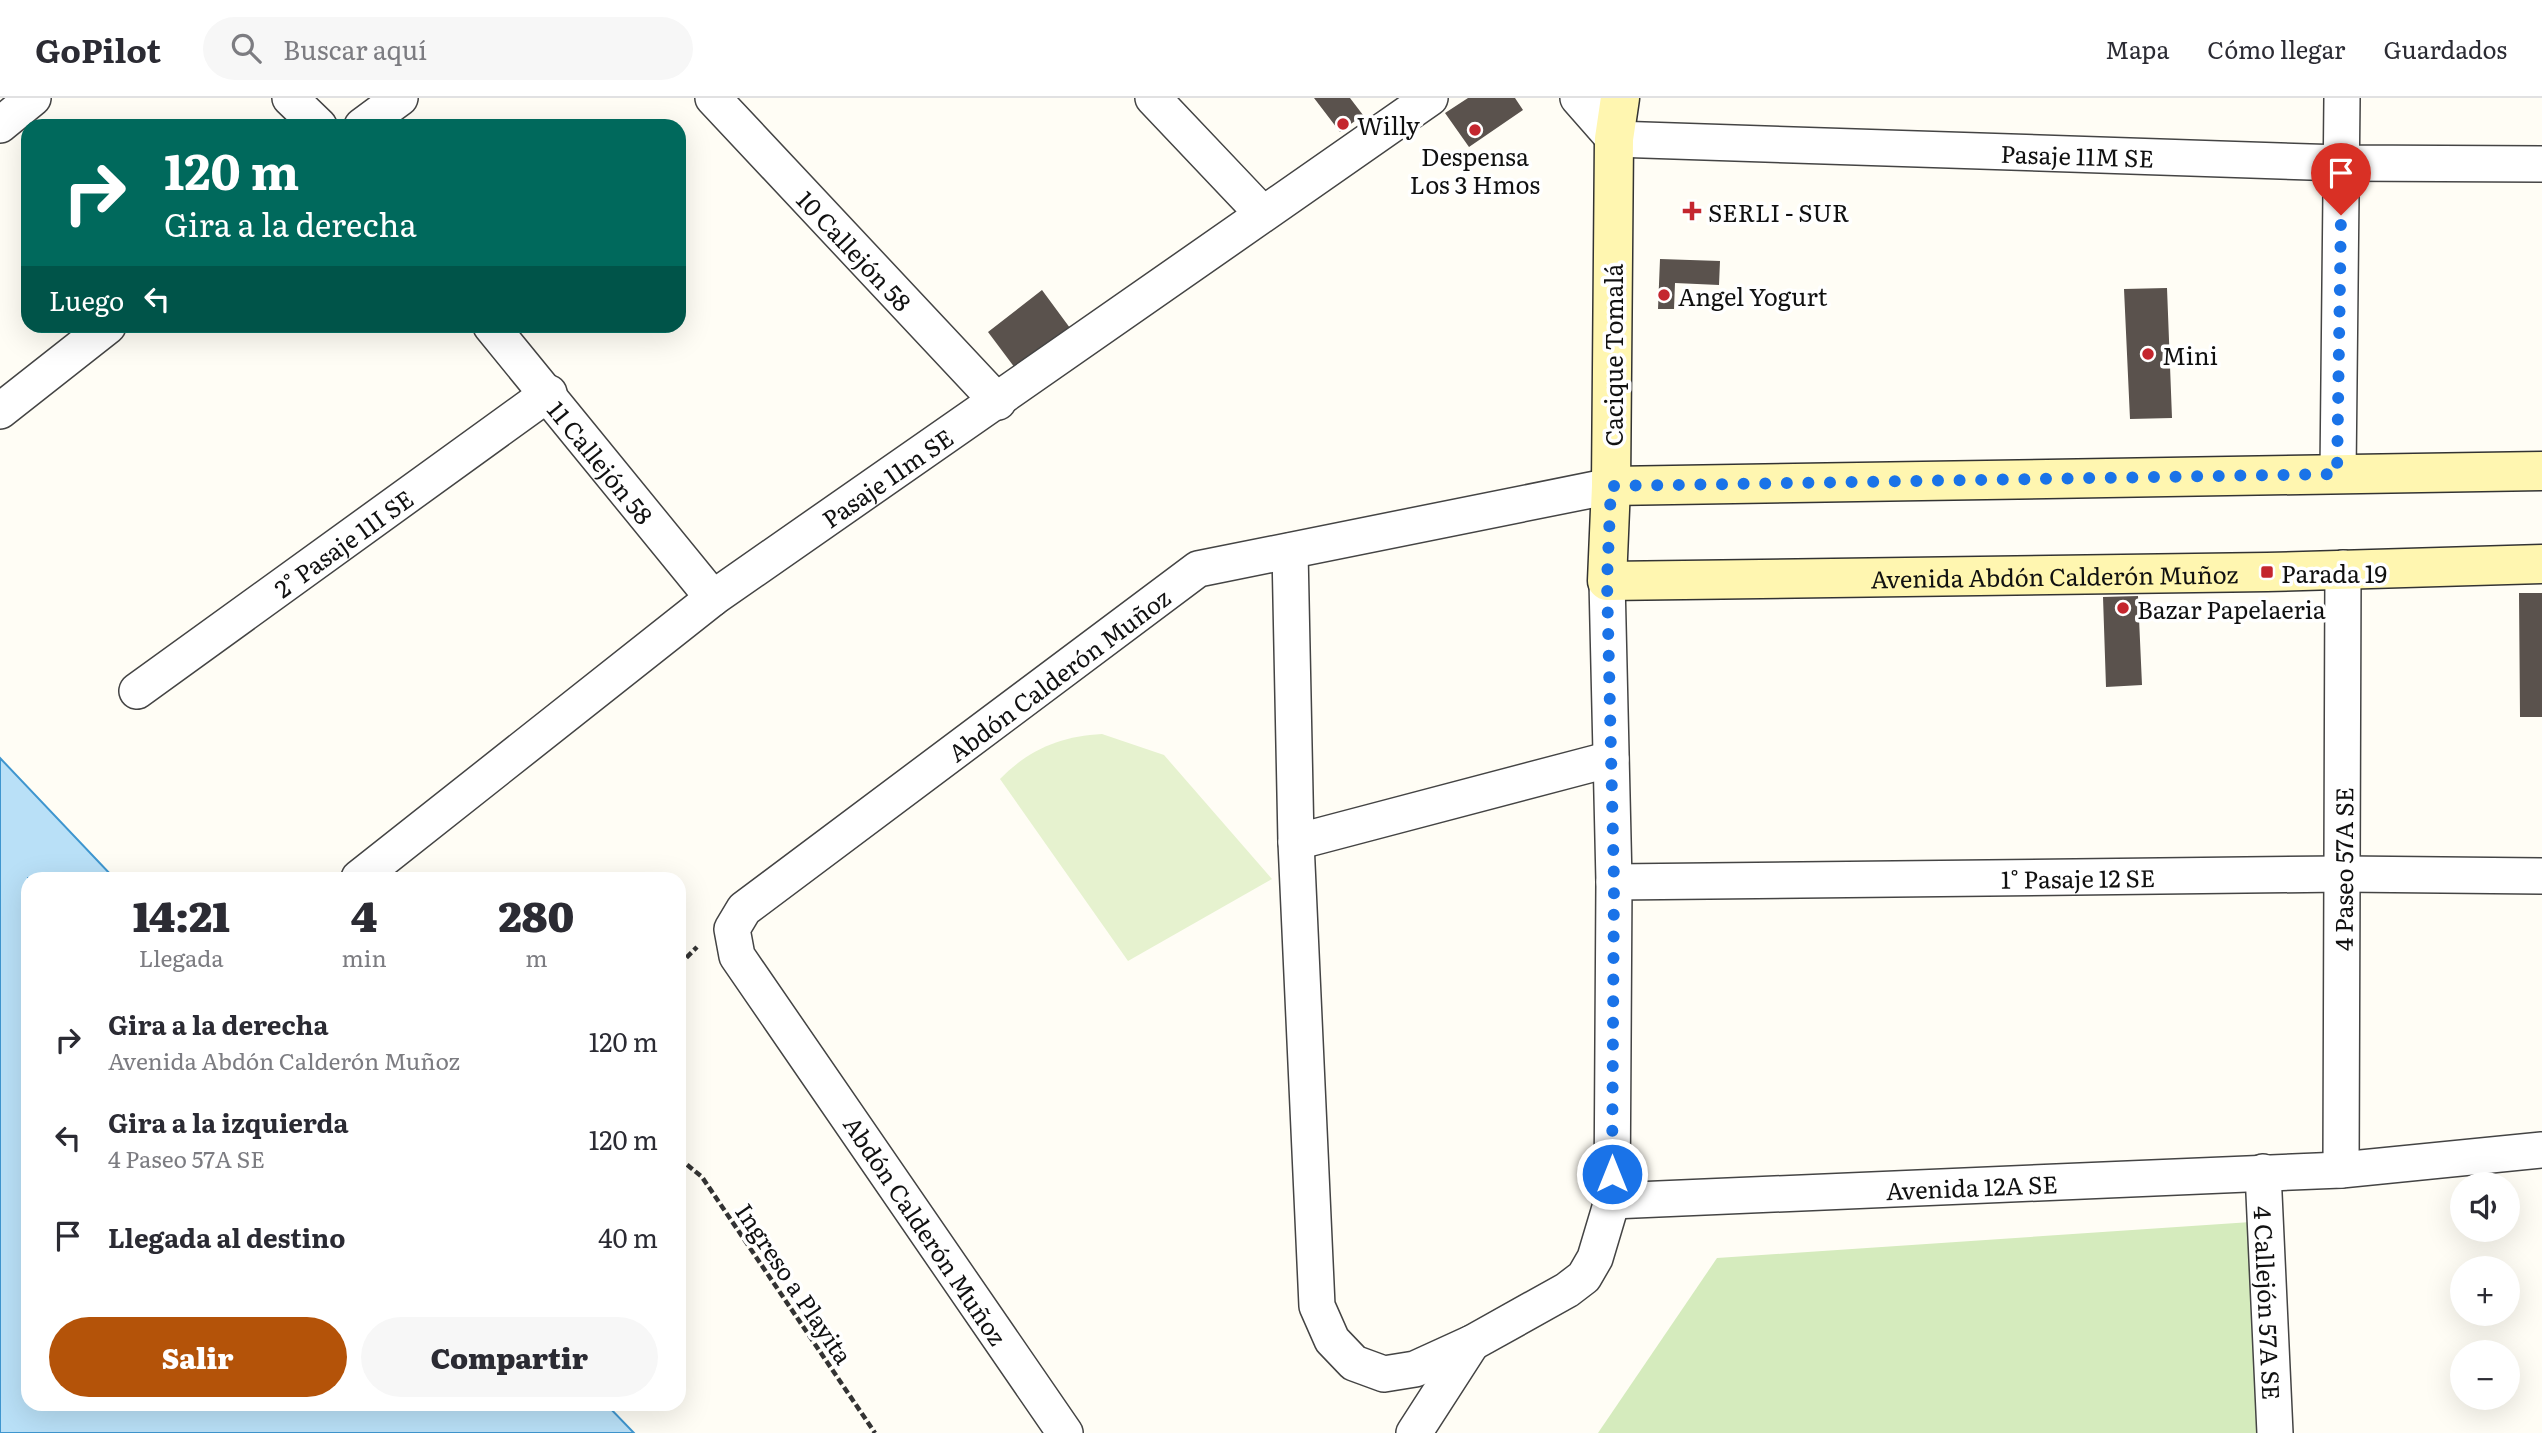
<!DOCTYPE html>
<html lang="es">
<meta charset="utf-8">
<style>
:root{--surface:#fff;--page:#f7f7f7;--text:#2b2b33;--muted:#7c7c81;--line:#e1e1e2;--accent:#b45309}
body{margin:0;font-family:Literata,serif;background:var(--page);color:var(--text);height:100vh;display:flex;flex-direction:column;font-size:26px;white-space:nowrap}
*{box-sizing:border-box;margin:0}
p{font-size:23px;color:var(--muted)}
.icon{flex:none;width:38px;height:38px;fill:none;stroke:currentColor;stroke-width:2;stroke-linecap:round;stroke-linejoin:round}
.map{position:relative;flex:1;overflow:hidden}
.drawer{position:absolute;left:21px;top:774px;width:665px;height:539px;display:flex;flex-direction:column;background:var(--surface);border-radius:21px;box-shadow:0 7px 28px #0002}
.drawer>*{flex:none}
.top-card{position:absolute;left:21px;top:21px;width:665px;height:214px;border-radius:21px;box-shadow:0 7px 28px #0002;background:#00695c;color:#fff;overflow:hidden}
.tools{position:absolute;left:2450px;top:1074px;display:grid;gap:14px}
.tools a{display:grid;place-items:center;width:70px;height:70px;border-radius:50%;background:var(--surface);box-shadow:0 7px 28px #0002;font-size:35px}
.pin{position:absolute;display:grid;place-items:center;width:60px;height:60px;color:#fff;margin:-72px -30px;border-radius:50% 50% 50% 0;rotate:-45deg;box-shadow:0 0 7px #0007}
.pin .icon{rotate:45deg}
.me{position:absolute;width:77px;margin:-38px;rotate:0deg;stroke-linejoin:round;filter:drop-shadow(0 0 5px #0008)}
.turn{display:flex;align-items:center;gap:24px;height:147px;padding:0 28px;font-size:32px}
.turn .icon{width:91px;height:91px;stroke-width:2.5}
.turn b{display:block;font-size:49px;line-height:60px}
.then{display:flex;align-items:center;height:66px;padding:0 28px;background:#0003;gap:14px;font-size:26px}
.eta{display:flex;justify-content:space-evenly;align-items:center;height:119px;text-align:center}
.eta b{font-size:42px;font-weight:800;line-height:49px}
.cta{display:flex;gap:14px;margin-top:auto;padding:14px 28px}
.cta a{flex:1;height:80px;border-radius:42px;background:var(--accent);color:#fff;font-size:28px;font-weight:800;line-height:80px;text-align:center}
.cta a+a{background:var(--page);color:var(--text)}
ul{padding:0;list-style:none}
li{display:flex;align-items:center;gap:21px;height:98px;padding:0 28px}
li div{flex:1}
li b{display:block;font-size:26px}
li em{font-style:normal}
header{display:flex;align-items:center;gap:42px;box-sizing:border-box;height:98px;padding:0 35px;background:var(--surface);border-bottom:2px solid var(--line)}
header strong{font-size:33px}
nav{display:flex;gap:38px;margin-inline-start:auto;font-size:24px}
.search{width:490px;height:63px;background:var(--page);display:flex;align-items:center;gap:18px;box-sizing:border-box;padding:0 24px;border-radius:38px;color:var(--muted);font-size:26px}
.map>svg:first-child{display:block}
.green{fill:#d5ebbd}
.pitch{fill:#e6f2cf}
.water{fill:#b9e0f7;stroke:#3f96cf;stroke-width:2}
.building{fill:#5a524d}
.lines{fill:none;stroke-linecap:round;stroke-linejoin:round}
.street-casing{stroke:#444;stroke-width:38}
.secondary-casing{stroke:#333;stroke-width:41}
.path{stroke:#333;stroke-width:4.5;stroke-dasharray:7 3.5;stroke-linecap:butt}
.street{stroke:#fff;stroke-width:35}
.secondary{stroke:#fff6b0;stroke-width:38}
.route{stroke:#1a73e8;stroke-width:12;stroke-dasharray:0 21.6}
.poi-dot{fill:#c4262e;stroke:#fff;stroke-width:2.5}
.labels{text-anchor:middle;dominant-baseline:central;stroke-width:7;stroke-linejoin:round;paint-order:stroke}
.poi-label{font-size:24px;fill:#111;stroke:#fff;text-anchor:start}
.street-label{font-size:24px;fill:#111;stroke:#fff}
</style>
<header>
<strong>GoPilot</strong>
<div class="search"><svg class="icon" aria-label="search" viewBox="0 0 24 24"><circle cx="10" cy="10" r="6"/><path d="M15 15l6 6"/></svg>Buscar aquí</div>
<nav><a>Mapa</a><a>Cómo llegar</a><a>Guardados</a></nav>
</header>
<div class="map">
<svg width="2542" height="1335" viewBox="0 0 2542 1335">
<rect width="100%" height="100%" fill="#fffdf5"/>
<path class="green" d="M2251 1124 2257 1335H1598L1717 1160Z"/>
<path class="pitch" d="M1102 636 1164 657 1272 781 1128 863 1000 681C1028 652 1061 638 1102 636Z"/>
<path class="water" d="M0 660 114 780H28V1306H606L634 1335H0Z"/>
<path class="building" d="M1314 0H1350L1363 17 1340 34Z
M1468 0H1515L1523 12 1469 49 1445 15Z
M1660 161 1720 163 1719 187 1675 185 1674 211H1658Z
M2167 190 2172 320 2130 321 2124 191Z
M1042 192 1070 230 1015 270 988 234Z
M2519 495H2542V619H2520Z
M2138 498 2142 587 2106 589 2103 499Z"/>
<g class="lines">
<defs>
<g id="street">
<path d="M290 0 319 28"/>
<path id="s1" d="M713 0 998 304"/>
<path d="M1153 0 1262 115"/>
<path id="s2" d="M1578 0 1614 41 2342 65 2542 66"/>
<path d="M0 27 33 0"/>
<path d="M362 28 400 0"/>
<path id="s3" d="M491 228 713 500"/>
<path d="M0 313 108 228"/>
<path d="M2338 376 2342 0"/>
<path d="M1290 453 1296 744 1317 1208 1332 1242 1354 1265 1384 1276 1415 1271 1472 1245 1567 1192 1584 1179 1595 1160 1612 1103 1614 784 1607 483"/>
<path id="s4" d="M137 593 549 295"/>
<path d="M1296 744 1611 661"/>
<path id="s5" d="M359 780 713 500 1430 0"/>
<path id="s6" d="M1614 784 2343 776 2542 778"/>
<path id="s7" d="M2341 1072 2343 470"/>
<path id="s8" d="M2263 1074 2275 1335"/>
<path id="s9" d="M1612 1103 2341 1072 2542 1052"/>
<path id="s10" d="M1065 1335 737 858 732 831 744 811 1198 471 1611 388"/>
<path d="M1414 1335 1472 1245"/>
</g>
<g id="secondary">
<path id="s11" d="M1620 0 1614 41 1611 388 1607 483 2267 474 2542 466"/>
<path d="M1611 388 2542 373"/>
</g>
</defs>
<use href="#street" class="street-casing"/>
<use href="#secondary" class="secondary-casing"/>
<path class="path" d="M679 867 697 849
M679 1060 702 1079 875 1335"/>
<use href="#street" class="street"/>
<use href="#secondary" class="secondary"/>
</g>
<g class="lines">
<path class="route" d="M1612 1076 1614 784 1607 483 1611 388 2337 376 2341 117"/>
</g>
<g class="poi-dot">
<circle cx="1343" cy="26" r="7"/>
<circle cx="1475" cy="32" r="7"/>
<path d="M1688.5 102.5h7v7h7v7h-7v7h-7v-7h-7v-7h7z"/>
<circle cx="1664" cy="197" r="7"/>
<circle cx="2148" cy="256" r="7"/>
<rect x="2260" y="467" width="14" height="14" rx="3.5"/>
<circle cx="2123" cy="510" r="7"/>
</g>
<g class="labels">
<g class="poi-label">
<text x="1357" y="26">Willy</text>
<text x="1475" y="57" text-anchor="middle">Despensa<tspan x="1475" dy="28">Los 3 Hmos</tspan></text>
<text x="1708" y="113">SERLI - SUR</text>
<text x="1678" y="197">Angel Yogurt</text>
<text x="2162" y="256">Mini</text>
<text x="2281" y="474">Parada 19</text>
<text x="2137" y="510">Bazar Papelaeria</text>
</g>
<g class="street-label">
<text stroke="none"><textPath href="#s2" startOffset="518">Pasaje 11M SE</textPath></text>
<text stroke="none"><textPath href="#s1" startOffset="208">10 Callejón 58</textPath></text>
<text transform="translate(1612 257) rotate(-90)">Cacique Tomalá</text>
<text stroke="none"><textPath href="#s3" startOffset="175">11 Callejón 58</textPath></text>
<text stroke="none"><textPath href="#s5" startOffset="663">Pasaje 11m SE</textPath></text>
<text stroke="none"><textPath href="#s4" startOffset="254">2° Pasaje 11I SE</textPath></text>
<text stroke="none"><textPath href="#s11" startOffset="931">Avenida Abdón Calderón Muñoz</textPath></text>
<text stroke="none"><textPath href="#s10" startOffset="1022">Abdón Calderón Muñoz</textPath></text>
<text stroke="none"><textPath href="#s7" startOffset="301">4 Paseo 57A SE</textPath></text>
<text stroke="none"><textPath href="#s6" startOffset="464">1° Pasaje 12 SE</textPath></text>
<text stroke="none"><textPath href="#s9" startOffset="360">Avenida 12A SE</textPath></text>
<text transform="translate(926 1132) rotate(56)">Abdón Calderón Muñoz</text>
<text transform="translate(795 1185) rotate(56)">Ingreso a Playita</text>
<text stroke="none"><textPath href="#s8" startOffset="131">4 Callejón 57A SE</textPath></text>
</g>
</g>
</svg>
<div class="tools">
<a><svg class="icon" aria-label="sound" viewBox="0 0 24 24"><path d="M4 9h4l5-4v14l-5-4H4zM17 9q2 3 0 6"/></svg></a>
<a>+</a>
<a>−</a>
</div>
<div class="pin" style="left:2341px;top:117px;background:#d93025"><svg class="icon" aria-label="arrive" viewBox="0 0 24 24"><path d="M6 21V4h12l-3 4 3 4H6"/></svg></div>
<svg class="me" style="left:1612px;top:1076px" viewBox="-20 -20 40 40"><circle r="17" fill="#1a73e8" stroke="#fff" stroke-width="3"/><path d="M0-11L8 9 0 5-8 9z" fill="#fff"/></svg>
<div class="top-card">
<div class="turn"><svg class="icon" aria-label="right" viewBox="0 0 24 24"><path d="M7 20v-9h11M14 6l5 5-5 5"/></svg><div><b>120 m</b>Gira a la derecha</div></div>
<div class="then">Luego<svg class="icon" aria-label="left" viewBox="0 0 24 24"><path d="M17 20v-9H6M10 6l-5 5 5 5"/></svg></div>
</div>
<section class="drawer">
<div class="eta">
<div><b>14:21</b><p>Llegada</p></div>
<div><b>4</b><p>min</p></div>
<div><b>280</b><p>m</p></div>
</div>
<ul>
<li><svg class="icon" aria-label="right" viewBox="0 0 24 24"><path d="M7 20v-9h11M14 6l5 5-5 5"/></svg><div><b>Gira a la derecha</b><p>Avenida Abdón Calderón Muñoz</p></div><em>120 m</em></li>
<li><svg class="icon" aria-label="left" viewBox="0 0 24 24"><path d="M17 20v-9H6M10 6l-5 5 5 5"/></svg><div><b>Gira a la izquierda</b><p>4 Paseo 57A SE</p></div><em>120 m</em></li>
<li><svg class="icon" aria-label="arrive" viewBox="0 0 24 24"><path d="M6 21V4h12l-3 4 3 4H6"/></svg><div><b>Llegada al destino</b></div><em>40 m</em></li>
</ul>
<div class="cta"><a>Salir</a><a>Compartir</a></div>
</section>
</div>
